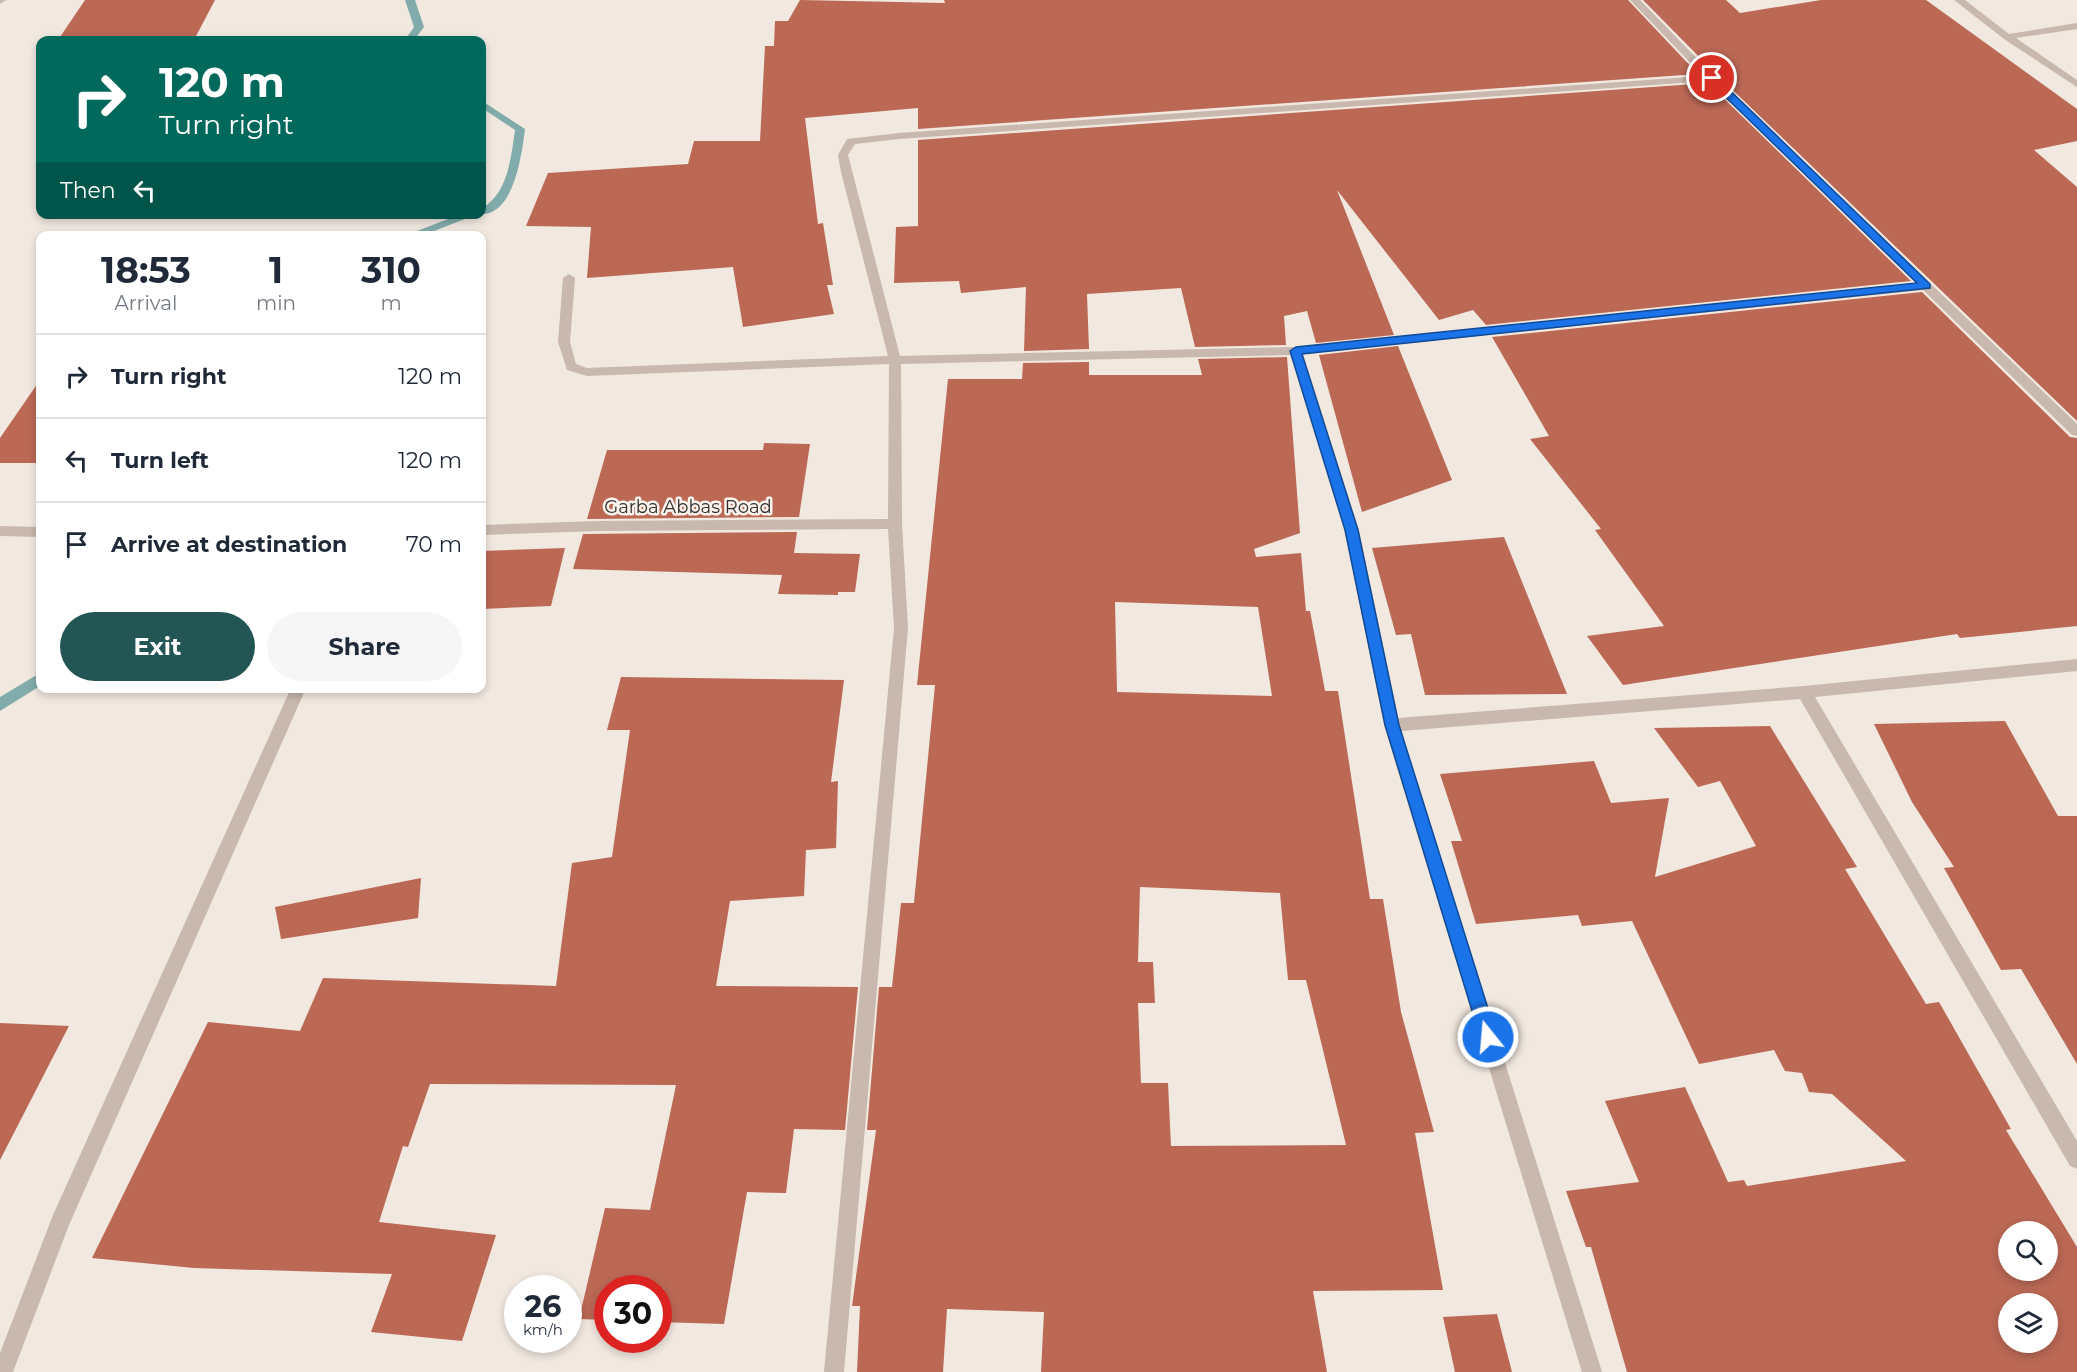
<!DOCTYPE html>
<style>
:root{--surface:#fff;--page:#f6f6f7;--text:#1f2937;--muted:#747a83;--line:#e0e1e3;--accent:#245555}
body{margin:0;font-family:Montserrat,sans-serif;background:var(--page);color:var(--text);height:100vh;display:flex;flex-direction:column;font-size:22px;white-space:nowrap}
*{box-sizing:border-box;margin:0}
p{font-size:20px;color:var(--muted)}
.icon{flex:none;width:33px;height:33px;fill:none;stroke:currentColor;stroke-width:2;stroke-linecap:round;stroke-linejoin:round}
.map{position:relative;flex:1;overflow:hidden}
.panel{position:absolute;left:36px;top:231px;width:450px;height:462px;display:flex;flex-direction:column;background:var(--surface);border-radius:12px;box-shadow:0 3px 9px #0003}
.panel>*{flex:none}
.hud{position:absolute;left:36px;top:36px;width:450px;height:183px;border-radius:12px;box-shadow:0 3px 9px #0003;background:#00695c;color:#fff;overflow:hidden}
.fabs{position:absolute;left:1998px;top:1221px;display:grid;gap:12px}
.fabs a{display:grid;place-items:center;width:60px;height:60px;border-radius:50%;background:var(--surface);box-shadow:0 3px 9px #0003;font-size:30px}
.speed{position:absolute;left:504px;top:1275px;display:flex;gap:12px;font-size:30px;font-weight:700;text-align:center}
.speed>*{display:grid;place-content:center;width:78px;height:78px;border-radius:50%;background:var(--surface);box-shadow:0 3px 9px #0003;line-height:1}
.speed small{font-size:15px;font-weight:400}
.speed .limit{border:9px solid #d22;background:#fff;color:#111}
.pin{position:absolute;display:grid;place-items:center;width:51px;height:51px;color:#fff;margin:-26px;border:3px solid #fff;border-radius:50%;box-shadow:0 2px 6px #0007}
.me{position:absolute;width:66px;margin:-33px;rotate:343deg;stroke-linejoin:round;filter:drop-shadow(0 0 4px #0008)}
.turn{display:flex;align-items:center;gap:21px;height:126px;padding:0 24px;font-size:27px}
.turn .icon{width:78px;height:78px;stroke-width:2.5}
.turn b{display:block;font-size:42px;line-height:51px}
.then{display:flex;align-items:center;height:57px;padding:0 24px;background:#0003;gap:12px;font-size:22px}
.eta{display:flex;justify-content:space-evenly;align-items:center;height:102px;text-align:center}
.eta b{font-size:36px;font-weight:700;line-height:42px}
.button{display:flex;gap:12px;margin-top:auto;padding:12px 24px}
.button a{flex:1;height:69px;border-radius:36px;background:var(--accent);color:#fff;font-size:24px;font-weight:700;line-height:69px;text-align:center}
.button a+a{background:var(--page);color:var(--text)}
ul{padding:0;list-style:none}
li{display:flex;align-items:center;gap:18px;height:84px;padding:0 24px;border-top:2px solid var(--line)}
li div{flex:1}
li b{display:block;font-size:22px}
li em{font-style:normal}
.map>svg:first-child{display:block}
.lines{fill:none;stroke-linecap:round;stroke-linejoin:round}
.stream{fill:#82acab;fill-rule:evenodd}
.building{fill:#bb6855;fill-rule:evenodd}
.street{fill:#c8b8ad;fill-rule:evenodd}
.route{fill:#1a73e8;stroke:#114b97;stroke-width:1.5}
.labels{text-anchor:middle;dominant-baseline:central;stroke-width:5;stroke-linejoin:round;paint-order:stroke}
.street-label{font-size:18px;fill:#372e2b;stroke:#f9f3ed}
</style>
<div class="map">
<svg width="2077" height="1372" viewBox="0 0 2077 1372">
<rect width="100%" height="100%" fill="#f1e8e0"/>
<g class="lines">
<path class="stream" d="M405 0H415L424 27 414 40H405L414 27Z
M482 101 525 129C522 153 514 218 479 214H482V208C508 194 511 157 515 130L482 108Z
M461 214H478L421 236H404Z
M40 673V686L0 711V697Z"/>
</g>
<path class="building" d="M85 0H215L194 40H58Z
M800 0 945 3 944 0H1628L1698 74 918 129V108L805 118 818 224 823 223 833 285H827L834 314 743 327 733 267 587 278 591 227 526 226 548 173 688 164 694 141H760L765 46H774L775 21H788Z
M1643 0H1726L1740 13 1821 0H1926L2077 109V141L2034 150 2077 187V421L1716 74Z
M1708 83 1911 281 1486 325 1473 310 1439 320 1337 190 1394 335 1316 343 1307 311 1284 316 1286 345 1195 347 1181 288 1087 294 1089 349 1024 351 1026 287 961 293 959 281 894 283 896 227 918 226V140Z
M1922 292 2070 437 2077 438V626L1960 638 1957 634 1623 685 1587 636 1664 626 1595 530 1601 529 1530 439 1549 436 1492 337Z
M1398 346 1452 480 1362 512 1319 355Z
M1287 357 1300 533 1254 549 1256 557 1301 553 1306 611H1310L1325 691H1338L1370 899H1383L1401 1012 1434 1132 1415 1133 1443 1290 1313 1291 1327 1372H1041L1044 1312 947 1309 943 1372H857L860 1306H852L876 1130H867L879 987H892L901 903H914L935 685H917L948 379H1022L1023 363 1089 362V375H1202L1198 359ZM1115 602 1258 607 1272 696 1117 692ZM1140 887 1280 893 1288 980H1306L1346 1145 1171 1146 1168 1083H1141L1138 1003H1155L1153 962H1138Z
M40 380V463H0V438Z
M764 443 810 444 799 517 587 519 607 450H763Z
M797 532 794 553 860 554 855 592H838V595L778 594 782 575 573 569 583 534Z
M1504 537 1567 694 1425 695 1411 634 1396 635 1372 548Z
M565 548 551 606 482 609V551Z
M621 677 844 680 831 782 838 781 836 848 806 850 804 896 730 901 716 986 858 987 845 1130 794 1129 786 1193 747 1192 724 1324 658 1322V1288H608V1320L579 1319 605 1208 650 1210 676 1085 430 1084 408 1147 403 1146 379 1222 496 1235 462 1341 371 1332 392 1274 194 1268 92 1258 208 1022 300 1031 323 978 556 986 572 863 612 857 630 730H607Z
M2005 721 2058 816H2077V1064L2021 969 2001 970 1944 868 1954 867 1912 802 1874 724Z
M1770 726 1857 867 1845 869 1926 1004 1939 1002 2011 1129 2006 1130 2077 1247V1372H1627L1591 1247H1586L1566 1191 1639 1182 1605 1101 1685 1087 1728 1182 1744 1180 1747 1186 1906 1161 1832 1094 1809 1092 1802 1073 1785 1071 1774 1050 1699 1064 1632 921 1582 926 1578 915 1476 924 1451 841H1462L1440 774 1594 761 1611 803 1669 798 1655 877 1756 846 1720 781 1698 787 1654 728ZM2008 1232H2048V1270H2008ZM2008 1304H2048V1342H2008Z
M421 878 418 918 281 939 275 907Z
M0 1023 69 1026 0 1160Z
M1497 1314 1512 1372H1455L1443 1317Z"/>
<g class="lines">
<path class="street" d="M0 0H6L0 4Z
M1630 0H1640L1714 76 2077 424V436L2072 435 1923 290 1303 354 1359 530 1398 718 1804 686 2077 659V671L1815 697 2077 1141V1169L2070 1166 1800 699 1401 731 1602 1372H1582L1384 725 1345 530 1291 355 901 364 902 524 908 628 844 1372H824L894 628 888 529 599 531 482 535V525L599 521 888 519 889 364 587 376 567 370 558 342 563 278 569 274 575 278 570 342 576 364 587 368 888 356 841 172 838 155 847 139 899 133 1703 76ZM1709 81 1916 283 1296 347 900 356 848 155 855 144 899 139Z
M1954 0H1965L2009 34 2077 23V29L2016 38 2077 80V87L2004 39Z
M0 526 40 527V537L0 536Z
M291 688H306L69 1225 13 1372H0V1353L53 1215Z"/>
</g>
<path class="route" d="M1708 76H1715L1930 284V288L1302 354 1358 530 1399 725 1497 1037 1494 1043 1488 1045 1483 1043 1480 1037 1385 725 1345 530 1290 351 1296 347 1917 283 1708 80Z"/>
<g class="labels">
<g class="street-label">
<text x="688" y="507">Garba Abbas Road</text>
</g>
</g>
</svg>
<div class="fabs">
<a><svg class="icon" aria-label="search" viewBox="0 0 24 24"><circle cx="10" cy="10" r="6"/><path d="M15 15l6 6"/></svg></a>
<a><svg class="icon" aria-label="layers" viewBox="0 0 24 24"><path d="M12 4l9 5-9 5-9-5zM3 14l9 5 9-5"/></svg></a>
</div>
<div class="speed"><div>26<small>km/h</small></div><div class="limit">30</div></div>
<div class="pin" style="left:1712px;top:78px;background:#d93025"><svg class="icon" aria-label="arrive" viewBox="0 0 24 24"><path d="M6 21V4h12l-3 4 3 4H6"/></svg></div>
<svg class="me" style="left:1488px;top:1037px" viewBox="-20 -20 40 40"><circle r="17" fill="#1a73e8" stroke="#fff" stroke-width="3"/><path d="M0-11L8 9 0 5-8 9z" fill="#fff"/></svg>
<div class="hud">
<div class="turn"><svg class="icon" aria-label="right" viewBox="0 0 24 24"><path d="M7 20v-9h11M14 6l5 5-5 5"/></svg><div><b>120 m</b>Turn right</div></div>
<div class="then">Then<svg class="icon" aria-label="left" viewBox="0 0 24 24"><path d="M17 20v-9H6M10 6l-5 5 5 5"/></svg></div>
</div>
<section class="panel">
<div class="eta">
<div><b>18:53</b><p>Arrival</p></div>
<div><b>1</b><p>min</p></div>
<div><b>310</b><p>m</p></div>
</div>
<ul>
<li><svg class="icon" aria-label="right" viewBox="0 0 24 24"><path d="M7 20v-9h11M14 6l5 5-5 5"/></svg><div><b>Turn right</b></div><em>120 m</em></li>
<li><svg class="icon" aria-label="left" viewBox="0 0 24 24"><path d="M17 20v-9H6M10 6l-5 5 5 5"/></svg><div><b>Turn left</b></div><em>120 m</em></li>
<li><svg class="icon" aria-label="arrive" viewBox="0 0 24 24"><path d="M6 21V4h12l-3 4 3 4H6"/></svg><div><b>Arrive at destination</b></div><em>70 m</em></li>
</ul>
<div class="button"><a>Exit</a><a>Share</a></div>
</section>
</div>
